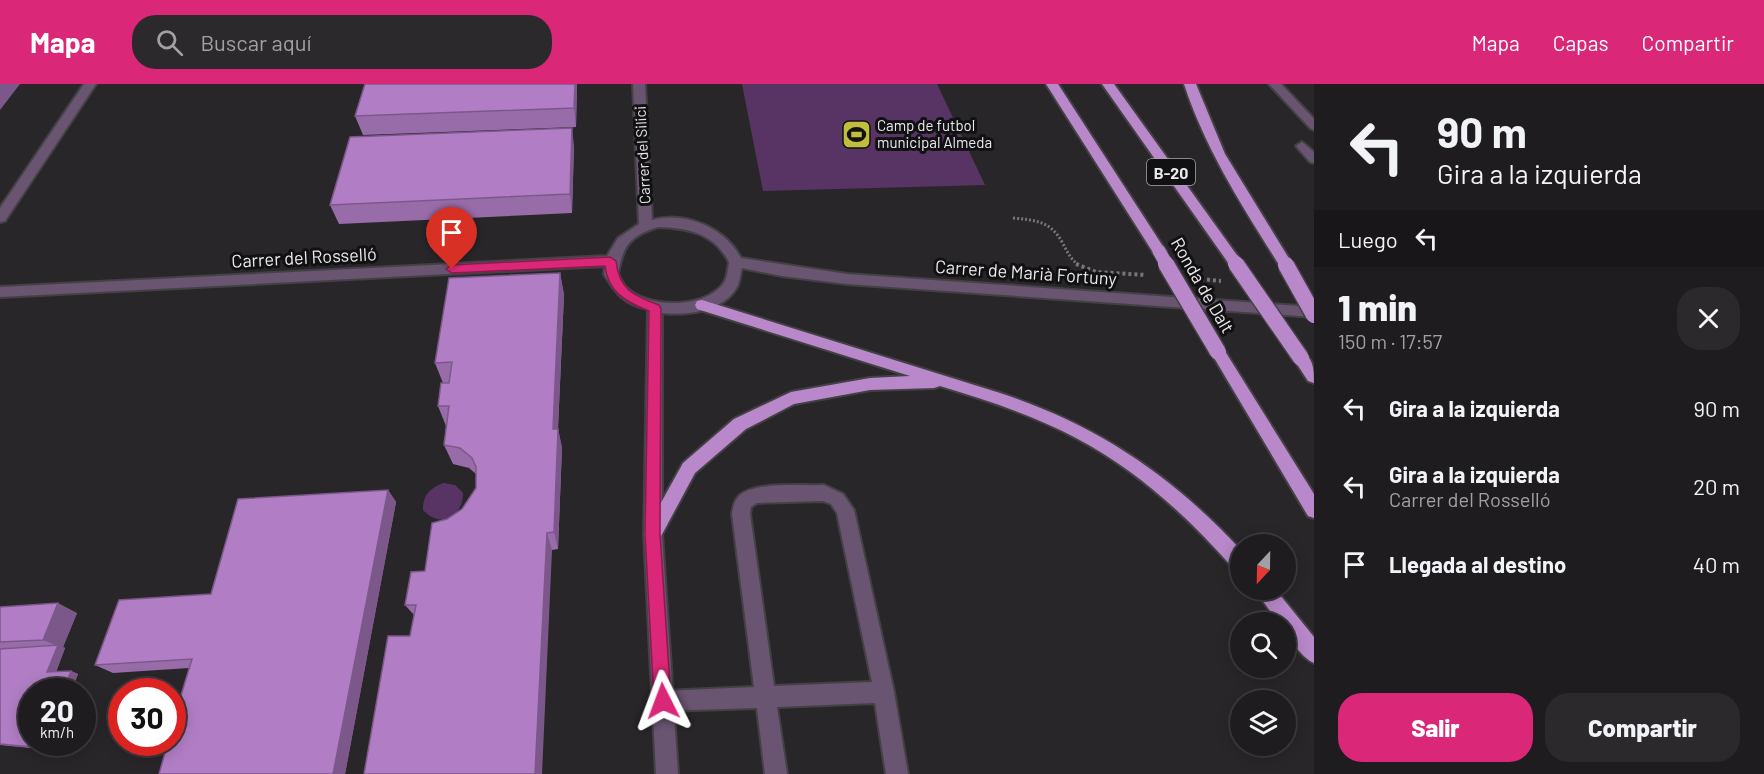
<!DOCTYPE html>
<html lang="es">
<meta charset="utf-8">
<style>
:root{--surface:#1f1c20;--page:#2c292d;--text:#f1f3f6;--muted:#a1a1a5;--line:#3c3a3e;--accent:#db2777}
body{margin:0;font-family:Barlow,sans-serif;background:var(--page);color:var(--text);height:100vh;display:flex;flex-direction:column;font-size:22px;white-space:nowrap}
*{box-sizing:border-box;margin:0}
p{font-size:20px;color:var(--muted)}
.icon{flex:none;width:33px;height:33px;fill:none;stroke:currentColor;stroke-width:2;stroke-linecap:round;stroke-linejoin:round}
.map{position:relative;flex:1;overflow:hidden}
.drawer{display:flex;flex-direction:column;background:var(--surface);width:450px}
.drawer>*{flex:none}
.banner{background:#1f1c20;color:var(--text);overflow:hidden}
.needle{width:39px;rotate:202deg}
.fabs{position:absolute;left:1230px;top:450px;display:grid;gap:12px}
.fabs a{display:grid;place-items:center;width:66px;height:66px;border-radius:50%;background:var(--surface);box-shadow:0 3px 15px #0003,0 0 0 2px var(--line);font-size:30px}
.speed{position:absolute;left:18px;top:594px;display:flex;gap:12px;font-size:30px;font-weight:700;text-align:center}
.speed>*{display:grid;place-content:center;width:78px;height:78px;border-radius:50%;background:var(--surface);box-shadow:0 3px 15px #0003,0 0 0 2px var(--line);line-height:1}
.speed small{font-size:15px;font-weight:400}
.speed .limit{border:9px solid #d22;background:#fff;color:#111}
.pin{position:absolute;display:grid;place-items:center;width:51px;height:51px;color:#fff;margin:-62px -26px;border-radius:50% 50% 50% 0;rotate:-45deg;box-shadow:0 0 6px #0007}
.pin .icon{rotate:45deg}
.me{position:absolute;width:66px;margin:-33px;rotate:357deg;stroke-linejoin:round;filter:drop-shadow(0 0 4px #0008)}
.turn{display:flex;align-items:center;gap:21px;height:126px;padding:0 24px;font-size:27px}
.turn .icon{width:78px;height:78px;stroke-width:2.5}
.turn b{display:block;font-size:42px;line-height:51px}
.then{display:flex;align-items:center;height:57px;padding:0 24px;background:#0003;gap:12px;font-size:22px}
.round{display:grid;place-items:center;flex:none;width:63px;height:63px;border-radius:24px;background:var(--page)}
.headline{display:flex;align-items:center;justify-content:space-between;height:102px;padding:0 24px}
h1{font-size:36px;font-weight:800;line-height:45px}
.button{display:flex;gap:12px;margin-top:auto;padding:12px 24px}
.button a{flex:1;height:69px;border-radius:24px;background:var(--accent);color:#fff;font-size:24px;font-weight:800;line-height:69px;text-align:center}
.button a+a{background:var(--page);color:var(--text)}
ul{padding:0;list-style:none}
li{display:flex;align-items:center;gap:18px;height:78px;padding:0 24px}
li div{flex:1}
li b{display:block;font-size:22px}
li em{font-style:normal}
header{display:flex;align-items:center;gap:36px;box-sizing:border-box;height:84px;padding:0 30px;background:var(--accent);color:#fff}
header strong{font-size:28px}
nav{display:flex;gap:33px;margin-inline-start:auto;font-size:21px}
.search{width:420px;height:54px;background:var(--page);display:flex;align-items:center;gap:15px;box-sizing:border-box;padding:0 21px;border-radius:24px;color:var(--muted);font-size:22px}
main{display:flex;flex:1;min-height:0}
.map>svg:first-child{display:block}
.green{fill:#573464}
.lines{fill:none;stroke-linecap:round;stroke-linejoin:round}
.service-casing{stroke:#444145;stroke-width:4}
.minor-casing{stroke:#444145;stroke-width:4}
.trunk-casing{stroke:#444145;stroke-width:4}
.path-far1{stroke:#787679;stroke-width:3;stroke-dasharray:2 2;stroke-linecap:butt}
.path{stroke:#787679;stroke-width:4;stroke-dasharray:3 3;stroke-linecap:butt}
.service{fill:#695471;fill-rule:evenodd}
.minor{fill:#695471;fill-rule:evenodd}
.trunk{fill:#b888ca;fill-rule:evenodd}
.trunk-bridge-far1-casing{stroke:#444145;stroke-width:15;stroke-linecap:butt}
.trunk-bridge-casing{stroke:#444145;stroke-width:19;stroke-linecap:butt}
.trunk-bridge-far1{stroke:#b888ca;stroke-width:13}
.trunk-bridge{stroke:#b888ca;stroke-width:16}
.wall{fill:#986ca9}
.shaded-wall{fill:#7c588a}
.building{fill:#b17ec5;stroke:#7c588a;stroke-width:1.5}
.route{fill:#db2777;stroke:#8e194d;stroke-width:1.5}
.labels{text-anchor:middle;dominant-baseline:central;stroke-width:6;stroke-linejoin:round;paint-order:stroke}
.far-poi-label{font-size:15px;fill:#ebe9ec;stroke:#111012;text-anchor:start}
.far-street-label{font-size:15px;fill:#ebe9ec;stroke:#111012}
.shield{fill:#111012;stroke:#aaa8ab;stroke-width:1.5}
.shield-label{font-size:16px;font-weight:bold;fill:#ebe9ec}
.street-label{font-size:18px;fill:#ebe9ec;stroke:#111012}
</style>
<header>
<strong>Mapa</strong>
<div class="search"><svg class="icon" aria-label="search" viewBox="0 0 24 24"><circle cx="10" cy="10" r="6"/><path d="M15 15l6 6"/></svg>Buscar aquí</div>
<nav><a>Mapa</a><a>Capas</a><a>Compartir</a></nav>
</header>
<main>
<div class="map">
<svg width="1314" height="690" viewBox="0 0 1314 690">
<rect width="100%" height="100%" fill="#29262a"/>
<path class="green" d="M742 0H937L985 101 763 107Z
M443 399 455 401 463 409C463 434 440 445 423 426 423 411 429 405 443 399Z"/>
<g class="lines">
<defs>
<path id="service" d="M1302 58 1314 68V79L1310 78 1296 62Z
M824 401 843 410 854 426 894 608 908 690H886L875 619 777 623 787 690H765L757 624 663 627 656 624 653 617 656 610 663 607 754 603 732 430C733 424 734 417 739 412 755 397 802 402 824 401ZM823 417 831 420 837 429 872 598 774 602 750 430 751 423 757 419Z"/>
<path id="minor" d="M84 0H96L5 137 0 138V124Z
M633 0H645L652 136C686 127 725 144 741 174L847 190 1314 223V233L847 200 782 192 742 184C740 190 740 198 737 203 724 227 687 232 662 229V450L678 690H656L644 450 648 225C624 220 616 210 604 190L605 182 0 213V203L607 172 618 154 639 140ZM658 143C688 144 714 149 729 178 728 185 727 195 723 200 704 225 646 225 625 202 622 199 620 194 618 190 623 162 629 152 658 143Z
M1269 0H1281L1314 35V46L1310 44Z"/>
<path id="trunk" d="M1046 0H1058L1164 164 1166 167 1164 170H1154Z
M1102 0H1114L1239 174 1241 177 1239 180H1229Z
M1184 0H1196L1225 70 1293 181 1291 184H1281C1244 125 1206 67 1184 0Z
M702 216 1000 309C1097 341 1171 391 1240 465V486L1233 484C1188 433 1137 386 1076 354 1033 331 986 316 940 302L934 304 870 306 794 320 746 345 695 389 659 456 653 458 647 456 644 450 647 444 683 379 734 335 791 308 870 294 910 292 697 225 695 221 697 217Z
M1218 262 1223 264 1314 410V434L1308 432 1213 272 1210 268 1213 264Z
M1301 268C1314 273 1314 287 1314 299L1308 297 1293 274 1296 270Z
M1255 506H1276L1314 553V579C1301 573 1286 553 1286 538H1278Z"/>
</defs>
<use href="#service" class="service-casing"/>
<use href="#minor" class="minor-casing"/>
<use href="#trunk" class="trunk-casing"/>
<path class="path-far1" d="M1013 134C1034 136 1051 137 1062 158 1067 167 1070 175 1079 181"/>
<path class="path" d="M1076 180 1096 188 1146 191
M1201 195 1221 197"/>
<use href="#service" class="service"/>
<use href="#minor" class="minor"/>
<use href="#trunk" class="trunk"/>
<defs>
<path id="trunk-bridge-far1" d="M1159 167 1167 181
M1234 177 1237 181"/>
<path id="trunk-bridge" d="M1166 180 1218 268
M1236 180 1301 274
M1286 181 1314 231"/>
</defs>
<use href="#trunk-bridge-far1" class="trunk-bridge-far1-casing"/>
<use href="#trunk-bridge" class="trunk-bridge-casing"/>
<use href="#trunk-bridge-far1" class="trunk-bridge-far1"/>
<use href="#trunk-bridge" class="trunk-bridge"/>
</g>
<path class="wall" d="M365 0H577L576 43 363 51 355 32Z
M574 62 572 129 339 140 330 121Z
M560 189 564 211 558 345 562 364 558 465 552 466 410 552 414 531 405 521 425 487 447 435 462 425 476 404V390L469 384 453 380 444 361 446 342 438 322 443 299 435 279Z
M388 406 396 418 345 690H159L189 584 113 589 95 581 211 510Z
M0 523 77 529 63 563 65 564 56 588 71 587 78 590 71 608H32L50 666 0 661Z"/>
<path class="shaded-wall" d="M0 0H20L0 26Z
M575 0H577L576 43 574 24Z
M572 44 574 62 572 129 570 110Z
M560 189 564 211 557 364 553 345Z
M558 345 562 364 558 465 554 448Z
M388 406 396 418 345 690H333Z
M547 449 552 466 542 690H535Z
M58 519 77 529 63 563 65 564 55 591 47 588 58 562 43 556Z
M71 587 78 590 71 608H63Z
M44 658H52L50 666 42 664Z"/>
<path class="building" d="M365 0H575L574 24 355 32Z
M572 44 570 110 330 121 350 53Z
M560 189 553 345H558L554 448 547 449 535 690H364L388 552H410L416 521H405L411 488 425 487 432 439 447 435 462 425 476 404V383L472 374 460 364 444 361 449 322H438L441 299H449L452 278 435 279 449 194Z
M388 406 333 690H159L168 658H172V641L192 575 95 581 119 516 211 510 238 415Z
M58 519 43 556 0 558V523Z
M58 561 47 588 71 587 63 608H32V658H44L42 664 0 660V565Z"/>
<path class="route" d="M610 173 616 177C619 206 634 212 659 221L661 225 660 450 671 617 669 623 663 626 656 623 654 617 645 450 649 227C626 218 608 208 605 182L452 189 446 185 452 181Z"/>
<defs>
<symbol id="stadium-square" viewBox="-11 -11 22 22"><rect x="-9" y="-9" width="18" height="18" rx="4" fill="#c3bd3e" stroke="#111012"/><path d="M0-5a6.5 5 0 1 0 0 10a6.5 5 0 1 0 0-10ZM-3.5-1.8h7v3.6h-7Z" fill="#111"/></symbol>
</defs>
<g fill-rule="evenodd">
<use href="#stadium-square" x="840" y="34" width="33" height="33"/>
</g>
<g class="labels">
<g class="far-poi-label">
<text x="877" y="41">Camp de futbol<tspan x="877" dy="17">municipal Almeda</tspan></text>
</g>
<g class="far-street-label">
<text transform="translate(642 71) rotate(-93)">Carrer del Silici</text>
</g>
<rect class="shield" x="1147" y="75" width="48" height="26" rx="4.5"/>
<g class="shield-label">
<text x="1171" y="88">B-20</text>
</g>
<g class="street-label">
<text transform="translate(304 173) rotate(-3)">Carrer del Rosselló</text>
<text transform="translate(1026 188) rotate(4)">Carrer de Marià Fortuny</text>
<text transform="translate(1203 201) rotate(60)">Ronda de Dalt</text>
</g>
</g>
</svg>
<div class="fabs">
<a><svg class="needle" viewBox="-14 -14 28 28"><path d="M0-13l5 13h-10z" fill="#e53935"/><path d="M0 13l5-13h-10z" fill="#a1a1a5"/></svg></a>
<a><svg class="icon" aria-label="search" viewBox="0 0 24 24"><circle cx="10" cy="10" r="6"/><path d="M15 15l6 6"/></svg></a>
<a><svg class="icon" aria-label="layers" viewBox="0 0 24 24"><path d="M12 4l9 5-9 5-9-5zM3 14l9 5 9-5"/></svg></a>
</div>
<div class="speed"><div>20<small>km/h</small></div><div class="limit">30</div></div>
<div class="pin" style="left:452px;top:185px;background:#d93025"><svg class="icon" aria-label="arrive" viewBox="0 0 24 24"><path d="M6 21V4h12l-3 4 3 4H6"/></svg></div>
<svg class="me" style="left:663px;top:617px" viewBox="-20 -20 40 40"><path d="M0-17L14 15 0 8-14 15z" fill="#db2777" stroke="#fff" stroke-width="4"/></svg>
</div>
<section class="drawer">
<div class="banner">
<div class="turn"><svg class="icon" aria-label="left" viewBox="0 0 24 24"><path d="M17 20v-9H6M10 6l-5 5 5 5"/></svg><div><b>90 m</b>Gira a la izquierda</div></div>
<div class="then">Luego<svg class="icon" aria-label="left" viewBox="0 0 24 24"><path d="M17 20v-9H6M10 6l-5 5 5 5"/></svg></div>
</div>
<div class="headline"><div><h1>1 min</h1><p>150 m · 17:57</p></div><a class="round"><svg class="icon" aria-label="close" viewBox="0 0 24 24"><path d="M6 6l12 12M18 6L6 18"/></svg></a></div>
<ul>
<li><svg class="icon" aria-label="left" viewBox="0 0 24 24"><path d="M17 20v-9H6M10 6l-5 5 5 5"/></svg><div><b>Gira a la izquierda</b></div><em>90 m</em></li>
<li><svg class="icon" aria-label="left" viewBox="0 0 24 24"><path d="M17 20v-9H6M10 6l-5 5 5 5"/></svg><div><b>Gira a la izquierda</b><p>Carrer del Rosselló</p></div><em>20 m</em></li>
<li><svg class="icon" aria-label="arrive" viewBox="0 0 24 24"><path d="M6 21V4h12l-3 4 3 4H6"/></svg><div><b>Llegada al destino</b></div><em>40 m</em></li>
</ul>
<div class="button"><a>Salir</a><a>Compartir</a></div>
</section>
</main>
